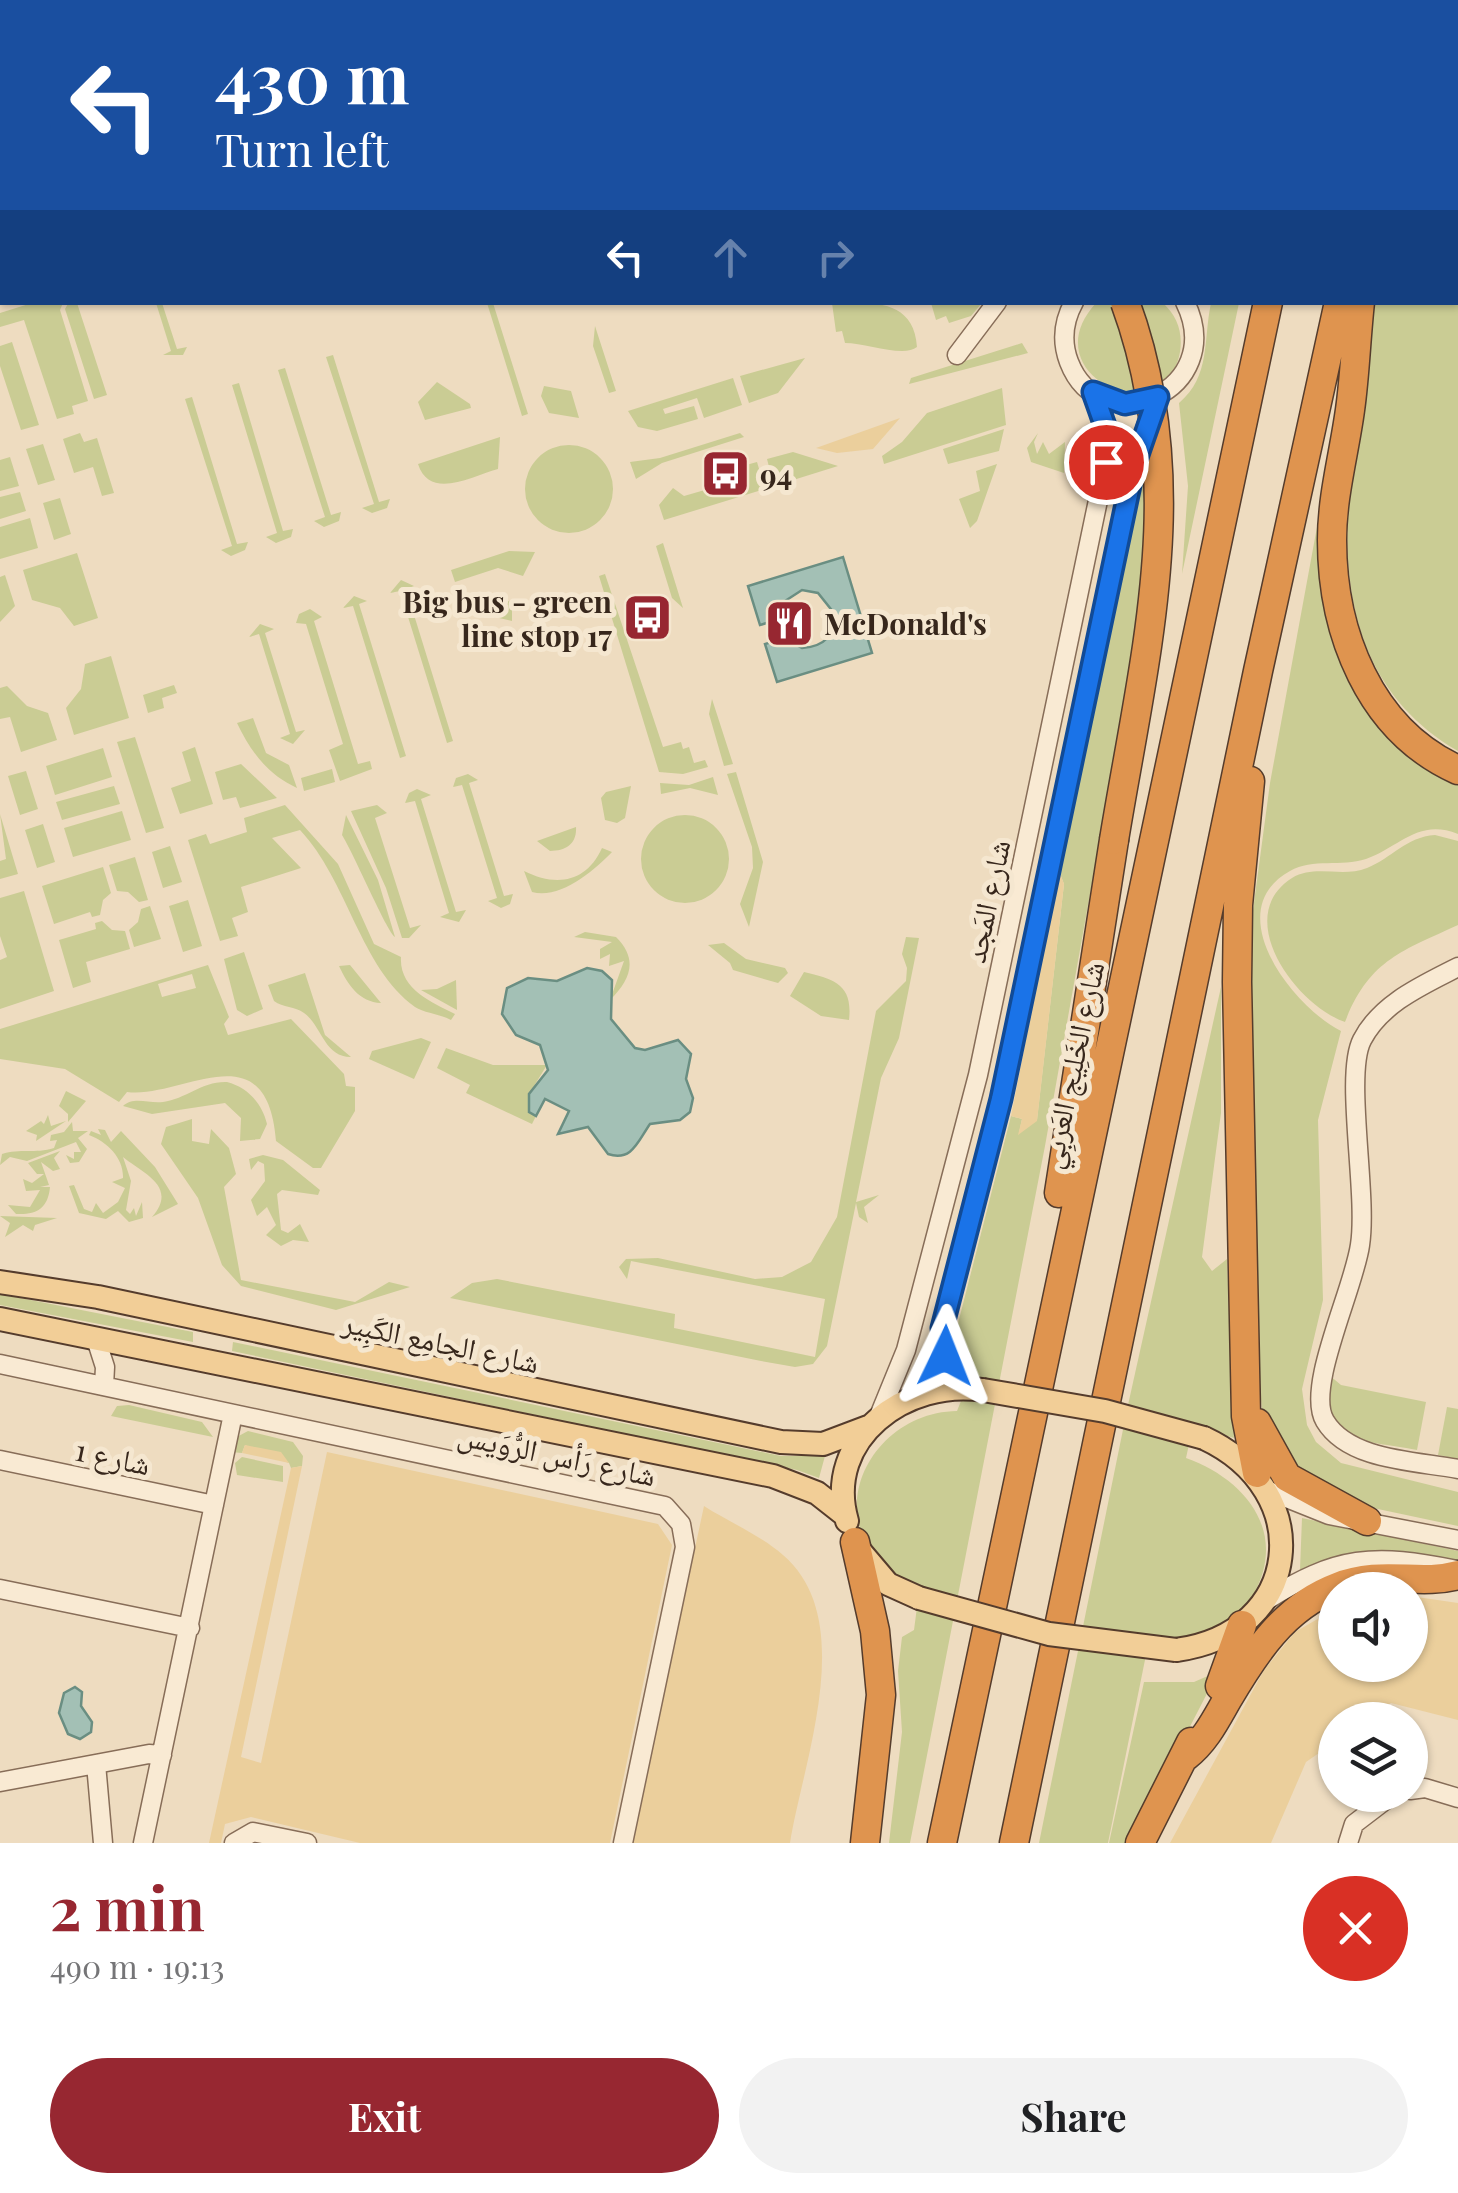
<!DOCTYPE html>
<meta charset="utf-8">
<style>
:root{--surface:#fff;--page:#f2f2f2;--text:#202124;--muted:#757577;--accent:#972731}
body{margin:0;font-family:"Playfair Display","Noto Naskh Arabic",serif;background:var(--page);color:var(--text);height:100vh;display:flex;flex-direction:column;font-size:38px;white-space:nowrap}
*{box-sizing:border-box;margin:0}
p{font-size:32px;color:var(--muted)}
.icon{flex:none;width:55px;height:55px;fill:none;stroke:currentColor;stroke-width:2;stroke-linecap:round;stroke-linejoin:round}
.map{position:relative;height:1843px;overflow:hidden}
.panel{display:flex;flex-direction:column;background:var(--surface);flex:1}
.panel>*{flex:none}
.guide{position:absolute;left:0px;top:0px;width:1460px;height:305px;box-shadow:0 2px 8px #0004;background:#1a4fa0;color:#fff;overflow:hidden}
.buttons{position:absolute;left:1318px;top:1572px;display:grid;gap:20px}
.buttons a{display:grid;place-items:center;width:110px;height:110px;border-radius:50%;background:var(--surface);box-shadow:0 2px 8px #0004;font-size:50px}
.pin{position:absolute;display:grid;place-items:center;width:85px;height:85px;color:#fff;margin:-42px;border:5px solid #fff;border-radius:50%;box-shadow:0 2px 10px #0007}
.me{position:absolute;width:110px;margin:-55px;rotate:2deg;stroke-linejoin:round;filter:drop-shadow(0 0 8px #0008)}
.turn{display:flex;align-items:center;gap:35px;height:210px;padding:0 50px;font-size:45px}
.turn .icon{width:130px;height:130px;stroke-width:2.5}
.turn b{display:block;font-size:70px;line-height:85px}
.lanes{display:flex;align-items:center;height:95px;padding:0 50px;background:#0003;justify-content:center;gap:50px;direction:ltr}
.lanes .off{opacity:.35}
.round{display:grid;place-items:center;flex:none;width:105px;height:105px;border-radius:52px;background:var(--page)}
.overview{display:flex;align-items:center;justify-content:space-between;height:170px;padding:0 50px}
h1{font-size:60px;font-weight:700;line-height:75px;color:var(--accent)}
.cta{display:flex;gap:20px;margin-top:auto;padding:20px 50px}
.cta a{flex:1;height:115px;border-radius:60px;background:var(--accent);color:#fff;font-size:40px;font-weight:700;line-height:115px;text-align:center}
.cta a+a{background:var(--page);color:var(--text)}
.map>svg:first-child{display:block}
.green{fill:#cacc94;fill-rule:evenodd}
.sand{fill:#ebcf9c}
.water{fill:#a3c0b5;stroke:#6a8e82;stroke-width:2.5}
.lines{fill:none;stroke-linecap:round;stroke-linejoin:round}
.minor-casing{stroke:#876d58;stroke-width:21}
.major-casing{stroke:#553c2c;stroke-width:26}
.highway-casing{stroke:#553c2c;stroke-width:31}
.minor{stroke:#f9ead3;stroke-width:18}
.major{stroke:#f2ce97;stroke-width:22}
.highway{stroke:#df944f;stroke-width:28}
.major-bridge-casing{stroke:#553c2c;stroke-width:26;stroke-linecap:butt}
.highway-bridge-casing{stroke:#553c2c;stroke-width:31;stroke-linecap:butt}
.major-bridge{stroke:#f2ce97;stroke-width:22}
.highway-bridge{stroke:#df944f;stroke-width:28}
.route-casing{stroke:#114b97;stroke-width:25}
.route{stroke:#1a73e8;stroke-width:18}
.labels{text-anchor:middle;dominant-baseline:central;stroke-width:10;stroke-linejoin:round;paint-order:stroke}
.poi-label{font-size:30px;font-weight:bold;fill:#37271c;stroke:#f5e7d0;text-anchor:start}
.street-label{font-size:30px;fill:#37271c;stroke:#f5e7d0}
</style>
<div class="map">
<svg width="1458" height="1843" viewBox="0 0 1458 1843">
<rect width="100%" height="100%" fill="#eedcc0"/>
<path class="green" d="M914 0H1229L914 2Z
M1458 138V751C1295 656 1354 454 1375 303L1458 302Z
M69 302 77 303 107 395 94 399 65 309Z
M32 303H63L60 310 88 401 72 406 74 414 57 419 24 320 0 327V313Z
M156 303H162L177 349 187 347 183 355H163L171 351Z
M487 303H493L528 414 522 416Z
M832 303C870 302 914 298 917 347 904 358 866 343 845 343L842 331 836 332Z
M931 303V302L982 303 971 316 949 323 946 316 936 320Z
M1096 303H1163C1177 316 1183 332 1180 352 1165 436 1030 375 1096 303Z
M1211 303H1239L1182 574 1188 486 1179 403C1211 376 1203 340 1211 303Z
M1355 320 1327 603 1434 772 1458 784V834C1418 818 1400 847 1366 859 1341 867 1313 858 1290 871 1218 911 1293 1007 1341 1031L1318 1120 1323 1300 1302 1389 1307 1425 1316 1442 1341 1463 1458 1492V1526L1359 1505 1306 1486 1263 1418 1254 1340 1249 940 1270 783Z
M595 326 616 391 609 393 593 346Z
M12 342 39 425 21 430 0 366V346Z
M1022 343 1028 353 909 384 911 378Z
M333 355 379 502 390 499 387 508 372 513 362 508 374 504 326 357Z
M805 358 778 393 749 403 740 376Z
M285 368 331 515 341 512 339 521 324 527 314 521 325 517 278 370Z
M733 378 742 405 704 418 697 398 663 409 665 414 694 406 698 419 657 431 638 427 628 411Z
M437 382 470 404 471 408 425 420 418 402Z
M239 383 283 531 293 529 291 537 276 543 266 537 277 533 232 385Z
M544 386 571 391 579 418 549 413 541 396Z
M1002 388 1006 425 884 464 882 456 902 442 927 413Z
M192 397 237 544 248 542 245 550 231 556 221 550 232 546 185 399Z
M1004 429 999 451 948 464 943 449Z
M80 433 84 442 97 438 114 493 102 496 93 467 74 473 63 439Z
M740 433 744 437 662 463 636 479 630 462 660 458Z
M1038 433 1034 442 1037 454 1043 442 1049 454 1065 442 1064 473 1031 462 1027 448Z
M500 437 498 469C472 476 430 501 418 464Z
M43 444 55 480 38 485 26 449Z
M525 489a44 44 0 1 1 88 0a44 44 0 1 1-88 0Z
M1151 446V552L1045 1146 910 1843H889L902 1732 898 1671 902 1637 914 1630 919 1592C907 1584 890 1576 881 1565 823 1502 878 1412 957 1411L971 1376 958 1366 953 1343 1011 1116 1022 1119 1019 1133 1037 1120 1064 884 1059 871 1140 475Z
M793 452 838 466 774 486 767 459Z
M10 457 19 486 0 491V460Z
M757 462 765 489 664 520 659 505 673 488 684 496 729 483 735 468Z
M997 464 977 521 970 528 959 499 980 491 976 471Z
M20 492 26 511 0 519V497Z
M60 498 71 534 54 540 43 503Z
M30 518 38 548 0 559V527Z
M663 543 683 608 672 598 656 546Z
M509 551 535 552 523 576 498 568 455 582 451 570Z
M77 553 98 618 74 626 60 608 32 600 23 570Z
M605 574 663 747 681 742 683 749 689 747 694 763 705 760 708 767 683 774 659 772 599 576Z
M5 575 15 606 0 622V577Z
M401 580 414 586 406 589 453 741 447 743 400 591 390 593Z
M354 596 367 601 359 604 406 756 400 758 353 606 343 608Z
M512 600V621L486 615 487 608Z
M310 609 322 617 314 621 358 764 370 761 372 769 340 781 329 750 343 744 306 624 296 623 299 614Z
M260 624 274 629 265 633 296 732 305 730 293 744 280 738 290 734 259 634 249 637Z
M111 656 129 718 74 735 66 708 81 689 85 664Z
M174 685 177 693 162 698 164 708 148 713 143 695Z
M7 686 27 706 48 713 57 740 21 752 10 717 0 719V688Z
M712 699 733 764 724 766 709 714Z
M253 718 266 753 289 765 297 788C267 774 251 752 237 723Z
M135 737 164 828 146 833 117 742Z
M195 747 213 804 180 814 171 788 191 781 182 752Z
M103 748 112 777 55 795 46 766Z
M241 764 277 798 240 808 236 797 223 800 215 772Z
M332 769 335 782 304 791 301 778Z
M26 771 38 809 20 815 8 776Z
M736 772 763 862 749 927 740 904 753 868 752 847 727 774Z
M468 774 478 780 469 783 504 896 513 894 510 904 501 908 488 901 497 898 462 785 453 787 456 778Z
M713 777 718 795 690 788 661 794 660 783 689 785Z
M114 786 120 804 62 820 56 802Z
M631 786 625 818 617 823 605 820 601 798 606 792Z
M417 789 431 795 421 799 456 912 466 910 459 922 440 917 449 913 415 801 405 803 409 793Z
M285 805 338 864 374 944 401 957C399 989 431 1002 455 1014L451 1020C440 1014 424 1013 415 1007 360 967 348 881 300 830L272 838 301 868 241 887 248 912 232 918 238 936 220 941 188 840 206 834 210 844 247 832 244 818Z
M377 805 387 813 375 818 410 928 421 925 409 938H402L386 888 351 811Z
M122 811 131 840 73 857 64 828Z
M0 814 18 874 0 879V861L6 859Z
M346 815 378 880 395 937C387 932 354 854 342 835Z
M641 859a44 44 0 1 1 88 0a44 44 0 1 1-88 0Z
M43 824 55 862 37 868 25 830Z
M576 827C577 844 566 851 550 851L537 841Z
M1435 835 1458 841V925C1402 951 1369 960 1345 1022 1296 1005 1231 917 1292 878 1315 864 1342 878 1367 868 1392 858 1406 837 1435 835Z
M170 846 182 882 163 888 152 852Z
M602 848 612 852C594 871 559 900 532 892L524 871C556 887 586 883 602 848Z
M135 857 148 900 139 902 128 892 117 891 109 865Z
M103 867 111 893 103 900 100 915 92 917 90 912 54 924 42 886Z
M24 891 54 991 0 1009V960L7 957 0 936V898Z
M188 900 202 946 183 952 169 906Z
M150 906 161 939 134 947 129 930 138 922 141 909Z
M102 921 112 930 125 931 130 949 86 962 91 982 73 988 59 940 96 929 95 923Z
M585 932 616 937C639 960 630 980 610 1000L624 961 609 966 610 954 600 959V949L612 942 574 937Z
M906 937 919 938 899 1038 881 1078 856 1202 879 1195 864 1207 868 1223 859 1217 856 1203 827 1346 813 1364 795 1367 761 1361 450 1298 472 1283 497 1279 675 1314 674 1328 815 1357 825 1299 631 1261 627 1279 619 1267 626 1259 658 1258 755 1279 782 1277 811 1262 837 1217 876 1011 906 981 907 968 902 954Z
M724 943 746 959 785 968 788 973 778 983 733 970 730 963 708 945Z
M244 952 263 1009 247 1016 237 1010 224 959Z
M208 965 229 1017 224 1024 228 1035 291 1019 344 1074 346 1086 355 1087V1111L321 1168H313L276 1141C267 1028 183 1099 127 1092L119 1102 65 1069 0 1059V1029ZM192 974 196 988 162 997 158 984Z
M350 965 381 1003C359 1002 348 985 339 966Z
M804 972C835 979 853 985 849 1020L821 1016 790 996Z
M305 973 325 1035 351 1057C324 1057 322 1026 304 1013 295 1006 283 1008 274 1001L268 985Z
M456 980 457 1010 421 990 437 989Z
M1221 987V1113L1202 1257 1212 1271 1227 1259 1234 1438 1193 1426 1186 1458C1245 1479 1289 1532 1253 1595 1247 1607 1237 1623 1224 1630 1203 1640 1171 1641 1148 1645L1108 1843H1039L1128 1405Z
M421 1038 431 1042 414 1079 369 1059 372 1051Z
M446 1048 493 1065H547L529 1094V1112L536 1116 532 1124 466 1093 470 1085 437 1068Z
M227 1082C247 1087 262 1103 267 1124L260 1139 240 1141 241 1118 225 1103 152 1114 123 1106C134 1096 149 1104 163 1102 186 1099 202 1081 227 1082Z
M66 1091 86 1101 68 1122V1114L59 1106Z
M48 1115 51 1126 66 1121 36 1141 37 1135 26 1131 41 1121 44 1124Z
M192 1119V1141L209 1144 211 1129 229 1148 236 1174 224 1187 241 1280 355 1302 389 1282 410 1287 336 1310 241 1286 222 1265 198 1198 161 1144 166 1127Z
M72 1122 73 1131H88L78 1138 87 1149 79 1162 70 1163 66 1155 74 1159V1152H81L76 1142 27 1161 10 1157 0 1165 2 1154C20 1148 35 1154 54 1148L57 1140 50 1141 51 1135 64 1132Z
M98 1129 105 1130 111 1142 121 1131 155 1167 178 1204 152 1217C179 1186 142 1173 123 1157L131 1181 126 1210 130 1214 134 1208 136 1216 142 1202 143 1218 129 1222 118 1211 106 1219 79 1213 69 1186 74 1185 84 1209 92 1212 96 1203 103 1213 118 1202 125 1188 112 1182 123 1178C124 1159 108 1142 89 1135L91 1131 101 1135Z
M60 1151 54 1158 60 1169 53 1171 41 1162 49 1185 40 1187H50C48 1209 36 1215 16 1214L8 1205 30 1207 40 1190 26 1191 23 1179 32 1183 44 1174H37L28 1163Z
M263 1155 283 1160 320 1190 318 1195 282 1190 277 1194 281 1230 288 1233 300 1224 309 1242 293 1240 281 1246 266 1235 276 1225 267 1207 257 1216 251 1200 265 1181 264 1164 258 1161 251 1170 249 1159Z
M0 1216 57 1218 35 1225 33 1231 23 1225 5 1237 10 1223Z
M0 1294 193 1332V1342L0 1305Z
M233 1342 781 1456H825L819 1478 797 1470 232 1351Z
M1329 1375 1341 1385 1426 1402 1417 1450C1357 1438 1326 1448 1329 1375Z
M129 1405 202 1422 213 1437 111 1416 117 1406Z
M1447 1407 1458 1409V1459L1438 1455Z
M248 1431 293 1442 303 1456 302 1466 291 1468 289 1463 245 1445 242 1453 231 1452 233 1439Z
M242 1457 283 1466V1482L237 1475 235 1463Z
M1302 1518 1458 1551V1564C1402 1553 1353 1545 1300 1570Z
M1210 1675 1215 1678 1130 1843H1109L1144 1682H1194Z"/>
<path class="sand" d="M900 418 873 449 837 453 816 448Z
M1059 871 1064 884 1037 1121 1018 1135 1022 1119 1011 1116Z
M245 1445 281 1452 289 1463 242 1453Z
M327 1452 658 1524 672 1545 610 1843H360L251 1817 225 1824 221 1843H209L291 1468 302 1466 241 1757 261 1763Z
M704 1506C729 1522 760 1535 783 1555 859 1620 803 1761 790 1843H632Z
M1410 1596 1458 1603V1720L1391 1703 1367 1720H1335V1742L1306 1762 1271 1843H1170L1264 1670 1295 1632 1335 1609V1665H1410Z"/>
<path class="water" d="M843 557 872 653 777 682 765 644 784 638 802 648C824 647 837 634 834 613L818 593 802 590 782 603 777 620 760 625 748 586Z
M587 968 602 971 612 980 611 1019 635 1048 645 1050 678 1040 691 1054 686 1079 693 1098 690 1112 680 1120 650 1124C638 1141 632 1162 608 1154L588 1127 558 1134 569 1111 545 1099 536 1116 529 1112V1094L548 1070 540 1045 516 1035 502 1014 507 988 528 978 557 981Z
M75 1687 82 1692 81 1706 92 1722 91 1732 80 1739 68 1734 59 1713 64 1693Z"/>
<g class="lines">
<defs>
<path id="minor" d="M563 0 586 2
M280 2 297 0
M1272 2V0
M0 51H2
M1074 302C1063 322 1061 341 1069 362 1101 445 1229 391 1185 302
M957 355 997 302
M1458 967C1423 985 1381 1003 1362 1040 1344 1075 1368 1194 1360 1245 1354 1289 1305 1388 1325 1421 1349 1461 1417 1461 1458 1469
M96 1339 105 1367 104 1386
M0 1364 665 1506 681 1524 685 1547 623 1843
M973 1388 951 1367 942 1328 1001 1099 1134 465 1150 414
M879 1416 906 1350 978 1075 1106 462 1105 426 1093 392
M0 1460 214 1505
M1269 1491 1329 1515 1458 1540
M0 1589 190 1628
M1264 1602C1337 1555 1374 1553 1457 1570
M96 1764 103 1843
M0 1782 149 1754 162 1755
M1410 1790 1425 1788 1458 1798
M143 1843 233 1414
M234 1843 253 1832 307 1843
M1348 1843 1354 1824 1392 1795"/>
<path id="major" d="M0 1282 98 1297 781 1442 823 1444 868 1427
M0 1319 773 1476 817 1493 845 1515
M847 1521C823 1438 907 1378 983 1390
M860 1551 888 1584 919 1598
M1176 1650C1303 1633 1318 1491 1204 1438"/>
<path id="highway" d="M765 0 772 2
M952 0 965 2
M1223 0 1236 2
M6 2 19 0
M1331 2V0
M1403 2 1404 0
M1360 302C1356 338 1355 375 1350 410 1344 454 1332 496 1332 540 1332 632 1369 730 1458 770
M1250 781 1238 905 1237 982 1246 1416 1257 1473
M1059 1193 1114 840
M1257 1423 1287 1477 1367 1521
M855 1542 875 1631 881 1695 865 1843
M1220 1686 1242 1625
M1186 1756C1205 1741 1215 1721 1227 1700 1254 1654 1284 1607 1337 1587 1382 1569 1418 1586 1458 1575
M942 1843 1268 302
M1014 1843 1258 671 1339 302
M1140 1843 1191 1742"/>
</defs>
<use href="#minor" class="minor-casing"/>
<use href="#major" class="major-casing"/>
<use href="#highway" class="highway-casing"/>
<use href="#minor" class="minor"/>
<use href="#major" class="major"/>
<use href="#highway" class="highway"/>
<defs>
<path id="major-bridge" d="M983 1390 1105 1411 1204 1438
M919 1598 1049 1634 1176 1650"/>
<path id="highway-bridge" d="M1114 840C1144 657 1192 483 1125 302"/>
</defs>
<use href="#major-bridge" class="major-bridge-casing"/>
<use href="#highway-bridge" class="highway-bridge-casing"/>
<use href="#major-bridge" class="major-bridge"/>
<use href="#highway-bridge" class="highway-bridge"/>
</g>
<g class="lines">
<defs>
<path id="route" d="M945 1356 942 1328 1001 1099 1134 466 1158 397 1125 404 1093 392 1105 426 1106 462"/>
</defs>
<use href="#route" class="route-casing"/>
<use href="#route" class="route"/>
</g>
<defs>
<symbol id="bus-square" viewBox="-11 -11 22 22"><rect x="-9" y="-9" width="18" height="18" rx="4" fill="#972731" stroke="#f5e7d0"/><path d="M-5-6H5V4H4V6H2V4H-2V6H-4V4H-5ZM-3.5-4V0h7V-4ZM-3.5 1.2v1.5H-2V1.2ZM2 1.2v1.5H3.5V1.2Z" fill="#fff"/></symbol>
<symbol id="restaurant-square" viewBox="-11 -11 22 22"><rect x="-9" y="-9" width="18" height="18" rx="4" fill="#972731" stroke="#f5e7d0"/><path d="M-5-6h1v4h1v-4h1v4h1v-4h1v5L-1.5 .5V6h-2V.5L-5-1ZM5-6V6H3V1.5H1.5Q1.5-4 5-6Z" fill="#fff"/></symbol>
</defs>
<g fill-rule="evenodd">
<use href="#bus-square" x="698" y="446" width="55" height="55"/>
<use href="#bus-square" x="620" y="590" width="55" height="55"/>
<use href="#restaurant-square" x="762" y="596" width="55" height="55"/>
</g>
<g class="labels">
<g class="poi-label">
<text x="760" y="474">94</text>
<text x="612" y="601" text-anchor="end">Big bus - green<tspan x="612" dy="34">line stop 17</tspan></text>
<text x="824" y="623">McDonald's</text>
</g>
<g class="street-label">
<text transform="translate(986 901) rotate(-78)">شارع المَجد</text>
<text transform="translate(1071 1065) rotate(-78)">شارع الخَلِيج العَربِي</text>
<text transform="translate(441 1341) rotate(12)">شارع الجامِع الكَبِير</text>
<text transform="translate(557 1454) rotate(12)">شارع رَأس الرُّوَيس</text>
<text transform="translate(113 1456) rotate(12)">شارع 1</text>
</g>
</g>
</svg>
<div class="buttons">
<a><svg class="icon" aria-label="sound" viewBox="0 0 24 24"><path d="M4 9h4l5-4v14l-5-4H4zM17 9q2 3 0 6"/></svg></a>
<a><svg class="icon" aria-label="layers" viewBox="0 0 24 24"><path d="M12 4l9 5-9 5-9-5zM3 14l9 5 9-5"/></svg></a>
</div>
<div class="pin" style="left:1106px;top:462px;background:#d93025"><svg class="icon" aria-label="arrive" viewBox="0 0 24 24"><path d="M6 21V4h12l-3 4 3 4H6"/></svg></div>
<svg class="me" style="left:945px;top:1356px" viewBox="-20 -20 40 40"><path d="M0-17L14 15 0 8-14 15z" fill="#1a73e8" stroke="#fff" stroke-width="4"/></svg>
<div class="guide">
<div class="turn"><svg class="icon" aria-label="left" viewBox="0 0 24 24"><path d="M17 20v-9H6M10 6l-5 5 5 5"/></svg><div><b>430 m</b>Turn left</div></div>
<div class="lanes"><svg class="icon" aria-label="left" viewBox="0 0 24 24"><path d="M17 20v-9H6M10 6l-5 5 5 5"/></svg><svg class="icon off" aria-label="ahead" viewBox="0 0 24 24"><path d="M12 20V5M6 11l6-6 6 6"/></svg><svg class="icon off" aria-label="right" viewBox="0 0 24 24"><path d="M7 20v-9h11M14 6l5 5-5 5"/></svg></div>
</div>
</div>
<section class="panel">
<div class="overview"><div><h1>2 min</h1><p>490 m · 19:13</p></div><a class="round" style="background:#d93025;color:#fff"><svg class="icon" aria-label="close" viewBox="0 0 24 24"><path d="M6 6l12 12M18 6L6 18"/></svg></a></div>
<div class="cta"><a>Exit</a><a>Share</a></div>
</section>
